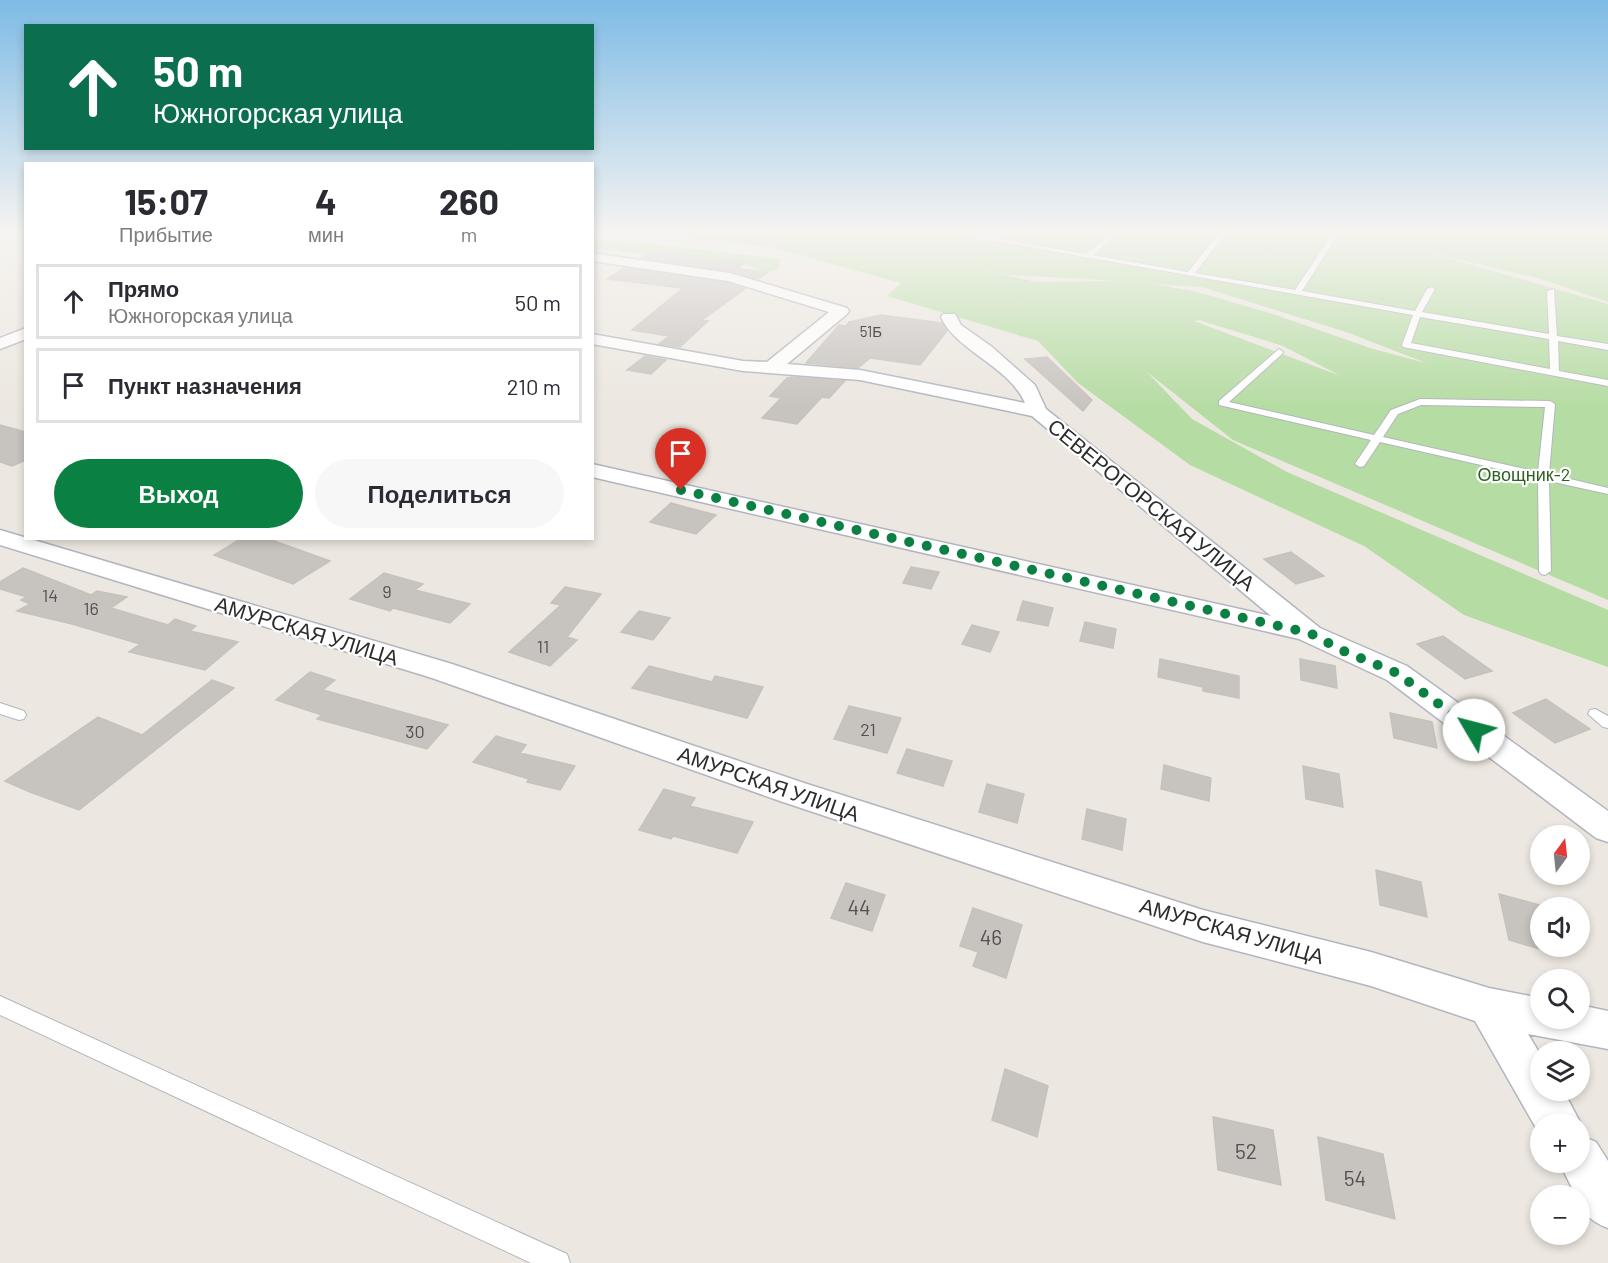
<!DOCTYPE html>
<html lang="ru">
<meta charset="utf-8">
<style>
:root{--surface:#fff;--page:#f7f7f7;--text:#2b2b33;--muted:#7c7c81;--line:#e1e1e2;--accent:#0b8043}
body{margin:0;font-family:Barlow,sans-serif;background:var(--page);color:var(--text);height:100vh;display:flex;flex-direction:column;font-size:22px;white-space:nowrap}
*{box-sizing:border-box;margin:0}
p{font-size:20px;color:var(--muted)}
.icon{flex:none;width:33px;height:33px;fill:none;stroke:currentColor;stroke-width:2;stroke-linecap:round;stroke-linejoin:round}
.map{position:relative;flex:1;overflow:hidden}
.side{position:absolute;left:24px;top:162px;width:570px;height:378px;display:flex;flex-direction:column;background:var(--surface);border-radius:0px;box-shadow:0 3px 9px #0003}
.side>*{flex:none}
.banner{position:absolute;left:24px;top:24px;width:570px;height:126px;border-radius:0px;box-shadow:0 3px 9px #0003;background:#0b6e4f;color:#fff;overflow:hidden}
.needle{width:39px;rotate:15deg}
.fabs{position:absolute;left:1530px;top:825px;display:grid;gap:12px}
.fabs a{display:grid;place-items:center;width:60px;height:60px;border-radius:50%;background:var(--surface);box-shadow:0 3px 9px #0003;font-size:30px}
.pin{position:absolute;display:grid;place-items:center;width:51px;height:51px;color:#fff;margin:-62px -26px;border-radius:50% 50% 50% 0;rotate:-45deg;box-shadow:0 0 6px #0007}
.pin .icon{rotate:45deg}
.me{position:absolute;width:66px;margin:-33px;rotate:307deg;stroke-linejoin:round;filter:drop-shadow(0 0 4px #0008)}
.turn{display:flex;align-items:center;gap:21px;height:126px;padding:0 30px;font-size:27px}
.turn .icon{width:78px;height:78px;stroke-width:2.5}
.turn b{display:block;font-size:42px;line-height:51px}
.eta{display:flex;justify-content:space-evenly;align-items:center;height:102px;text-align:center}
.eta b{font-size:36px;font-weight:700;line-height:42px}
.action{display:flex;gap:12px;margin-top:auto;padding:12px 30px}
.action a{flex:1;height:69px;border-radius:36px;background:var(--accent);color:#fff;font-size:24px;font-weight:700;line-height:69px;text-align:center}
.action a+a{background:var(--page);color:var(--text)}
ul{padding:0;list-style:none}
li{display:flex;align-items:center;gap:18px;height:75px;margin:0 12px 9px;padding:0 18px;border:3px solid var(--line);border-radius:0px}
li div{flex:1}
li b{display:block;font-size:22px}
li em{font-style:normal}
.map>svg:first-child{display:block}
.green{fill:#b5dca2;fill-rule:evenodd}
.building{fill:#c7c3bf;stroke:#c7c2b9;stroke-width:1.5}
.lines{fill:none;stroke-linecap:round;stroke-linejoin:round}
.service-casing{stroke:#b3b5be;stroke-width:2}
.minor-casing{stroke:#b3b5be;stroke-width:3}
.service{fill:#fff;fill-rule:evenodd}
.minor{fill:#fff;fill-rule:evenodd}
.route{stroke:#0b8043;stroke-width:10;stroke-dasharray:0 18}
.labels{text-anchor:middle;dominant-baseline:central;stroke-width:4.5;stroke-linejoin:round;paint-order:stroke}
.far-number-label{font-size:15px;fill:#535251}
.far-park-label{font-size:18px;fill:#2f6123;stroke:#fff}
.number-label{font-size:18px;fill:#535251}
.street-label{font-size:21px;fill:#2c2c2c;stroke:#fff}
.near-number-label{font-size:21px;fill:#535251}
</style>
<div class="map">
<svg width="1608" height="1263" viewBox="0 0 1608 1263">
<rect width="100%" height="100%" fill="#ece7e0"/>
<path class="green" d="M647 231H793L851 237 833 231H1608V302L1538 278 1430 253 1608 304V600L1233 440 1147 372 1192 419 1287 472 1608 610V667L1464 615 1364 546 1190 465 1078 383 1038 341 887 296 901 283 767 246 696 240ZM966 265 1010 275 1119 281 1036 282ZM1154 284 1202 287 1349 333 1426 363 1373 349 1273 314 1198 292ZM1199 320 1283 346 1341 376 1194 321Z
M592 237 781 259 777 270 763 271 738 262 593 249Z"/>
<path class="building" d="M651 251 744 263 738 269 768 272 758 279 730 271 641 258Z
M624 268 728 283 745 289 702 320 708 321 680 347 659 344 669 336 632 330 683 288 607 279Z
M881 315 942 323 947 331 920 365 870 358 858 368 806 363 839 325 846 326 849 322Z
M645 356 666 360 651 374 627 370Z
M1047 357 1092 400 1083 411 1025 359Z
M794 377 845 381 829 398 822 397 797 424 762 418 781 398 770 396 787 378Z
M0 425 26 432V460L12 466 0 462Z
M677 440 700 445 681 462 658 457Z
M671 503 689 508 716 515 696 534 650 522Z
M242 538H266L330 561 293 584 214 555Z
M1291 552 1324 576 1296 584 1264 559Z
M911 567 939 572 931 589 903 583Z
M23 568 91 595 97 591 127 597 111 608 168 625 175 619 196 626 190 631 238 642 205 670 129 652 140 644 72 624 17 611 30 604 21 600 27 597 0 589V582Z
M384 573 423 584 415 590 470 604 450 623 393 608 390 611 350 599Z
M565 587 601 594 567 637 577 640 550 666 509 652 561 605 551 603Z
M1023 601 1053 608 1048 626 1017 620Z
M639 611 670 618 653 640 621 632Z
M1085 622 1116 629 1113 648 1080 641Z
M972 625 999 632 990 652 962 644Z
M1443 636 1492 671 1465 679 1417 644Z
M1160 659 1239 676V698L1203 691V687L1158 677Z
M1300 659 1335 666 1337 688 1301 680Z
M649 666 712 682 715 676 763 687 747 718 632 688Z
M310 672 335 680 323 690 448 725 427 749 317 719 322 715 276 700Z
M212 680 234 688 79 810 30 792 5 781 98 717 142 735Z
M1546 699 1590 729 1555 743 1513 713Z
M849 706 901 718 887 753 834 739Z
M1390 713 1432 722 1437 748 1394 738Z
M496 736 526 745 520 753 575 766 560 790 527 782 529 779 473 762Z
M907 749 952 761 943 786 897 773Z
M1164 765 1211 778 1209 801 1161 789Z
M1303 766 1339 774 1343 807 1306 799Z
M987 784 1024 794 1017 823 979 812Z
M664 789 695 798 690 806 753 822 737 853 673 836 671 839 639 830Z
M1087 809 1126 819 1122 850 1082 839Z
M1376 870 1421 882 1427 917 1380 905Z
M846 883 885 895 872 931 831 918Z
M1499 894 1540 905V949L1509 940Z
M973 908 1022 925 1006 978 973 966 978 952 960 946Z
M1005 1069 1048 1086 1037 1137 992 1120Z
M1213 1117 1273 1130 1281 1185 1218 1170Z
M1318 1137 1383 1154 1395 1219 1326 1200Z"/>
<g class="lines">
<defs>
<path id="service" d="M938 231H953L1086 254 1113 231H1120L1093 255 1188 272 1221 231H1228L1195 273 1295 290 1334 231H1340L1302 291 1415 311 1427 289 1431 287 1435 289 1422 312 1549 334 1547 291 1554 289 1557 336 1608 344V350L1558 341 1559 371 1608 380V386L1403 347 1402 345 1413 315ZM1420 317 1549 339 1550 369 1411 343Z
M1279 349 1283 352 1282 354 1229 402 1374 435 1391 410 1420 399 1550 401 1555 404 1549 474 1608 488V494L1549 481 1551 571 1545 575 1541 574 1539 571 1538 478 1380 442 1364 466 1360 467 1355 464 1371 440 1219 405V401ZM1421 405 1545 407 1538 472 1383 437 1398 414Z
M0 703 24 711 26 715 24 719 19 720 0 714Z
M1595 709 1608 716V728L1603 727 1588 714 1590 710Z
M0 996 567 1254 570 1263H531L0 1015Z"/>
<path id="minor" d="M592 253 730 273 847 308 849 311 847 314 787 364 860 370 1025 403C1009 366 955 350 941 317L943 314H955L961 325 992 347 1035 385 1046 409 1320 628 1407 666 1608 811V842L1596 838 1387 680 1299 639 592 477V464L1271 616 1032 416 860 380 743 371 592 344V334L743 361 767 362 829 312 728 281 592 261Z
M26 328V339L0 349V338Z
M0 530 452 664 804 783 1203 910 1371 952 1489 988 1540 998V1018H1580V1005L1608 1011V1049L1528 1034 1540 1054V1090H1563L1581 1124 1580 1128V1124H1540V1135L1475 1021 1371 986 1203 942 780 801 432 678 0 545Z
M1580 1135 1596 1142 1608 1161V1228C1594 1223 1580 1213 1580 1196H1576L1559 1162H1580Z"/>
</defs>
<use href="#service" class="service-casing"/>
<use href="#minor" class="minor-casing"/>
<use href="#service" class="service"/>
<use href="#minor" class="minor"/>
</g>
<linearGradient id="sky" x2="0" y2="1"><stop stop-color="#7ebbe5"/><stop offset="0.57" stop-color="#f6f4f1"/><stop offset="1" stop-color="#f6f4f1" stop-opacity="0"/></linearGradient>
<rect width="1608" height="408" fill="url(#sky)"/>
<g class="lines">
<path class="route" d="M681 490 1310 633 1341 650 1397 673 1474 730"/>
</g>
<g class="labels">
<g class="far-number-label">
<text x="871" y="331">51Б</text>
</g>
<g class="far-park-label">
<text x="1524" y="474">Овощник-2</text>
</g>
<g class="number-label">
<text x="387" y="591">9</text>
<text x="50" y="595">14</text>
<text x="91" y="608">16</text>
<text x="543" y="646">11</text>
<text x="868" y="729">21</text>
<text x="415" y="731">30</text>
</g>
<g class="street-label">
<text transform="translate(1152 504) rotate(39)">СЕВЕРОГОРСКАЯ УЛИЦА</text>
<text transform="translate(307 630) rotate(17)">АМУРСКАЯ УЛИЦА</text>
<text transform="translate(769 783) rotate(19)">АМУРСКАЯ УЛИЦА</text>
<text transform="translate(1232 930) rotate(16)">АМУРСКАЯ УЛИЦА</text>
</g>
<g class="near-number-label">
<text x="859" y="906">44</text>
<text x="991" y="936">46</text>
<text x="1246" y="1150">52</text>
<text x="1355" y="1177">54</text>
</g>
</g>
</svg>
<div class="fabs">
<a><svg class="needle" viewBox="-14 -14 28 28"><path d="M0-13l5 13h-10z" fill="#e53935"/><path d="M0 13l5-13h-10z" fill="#7c7c81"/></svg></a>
<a><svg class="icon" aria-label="sound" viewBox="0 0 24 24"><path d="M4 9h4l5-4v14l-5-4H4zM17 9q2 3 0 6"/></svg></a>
<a><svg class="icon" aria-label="search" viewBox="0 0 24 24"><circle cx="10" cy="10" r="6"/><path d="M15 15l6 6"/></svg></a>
<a><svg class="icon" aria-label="layers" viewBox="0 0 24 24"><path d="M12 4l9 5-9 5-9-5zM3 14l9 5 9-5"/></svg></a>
<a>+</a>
<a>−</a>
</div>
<div class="pin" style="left:681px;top:490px;background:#d93025"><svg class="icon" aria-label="arrive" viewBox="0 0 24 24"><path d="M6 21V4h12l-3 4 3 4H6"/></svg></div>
<svg class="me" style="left:1474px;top:730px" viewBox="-20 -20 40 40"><circle r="19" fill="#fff"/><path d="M0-13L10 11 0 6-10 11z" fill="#0b8043"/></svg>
<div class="banner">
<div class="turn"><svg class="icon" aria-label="ahead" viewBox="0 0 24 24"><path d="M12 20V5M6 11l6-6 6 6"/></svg><div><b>50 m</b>Южногорская улица</div></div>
</div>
<section class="side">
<div class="eta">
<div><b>15:07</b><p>Прибытие</p></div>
<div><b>4</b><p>мин</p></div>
<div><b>260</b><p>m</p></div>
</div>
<ul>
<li><svg class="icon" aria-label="ahead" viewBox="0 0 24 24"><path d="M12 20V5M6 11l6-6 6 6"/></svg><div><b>Прямо</b><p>Южногорская улица</p></div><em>50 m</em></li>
<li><svg class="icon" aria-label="arrive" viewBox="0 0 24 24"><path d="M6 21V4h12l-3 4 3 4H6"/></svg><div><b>Пункт назначения</b></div><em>210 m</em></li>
</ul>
<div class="action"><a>Выход</a><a>Поделиться</a></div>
</section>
</div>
